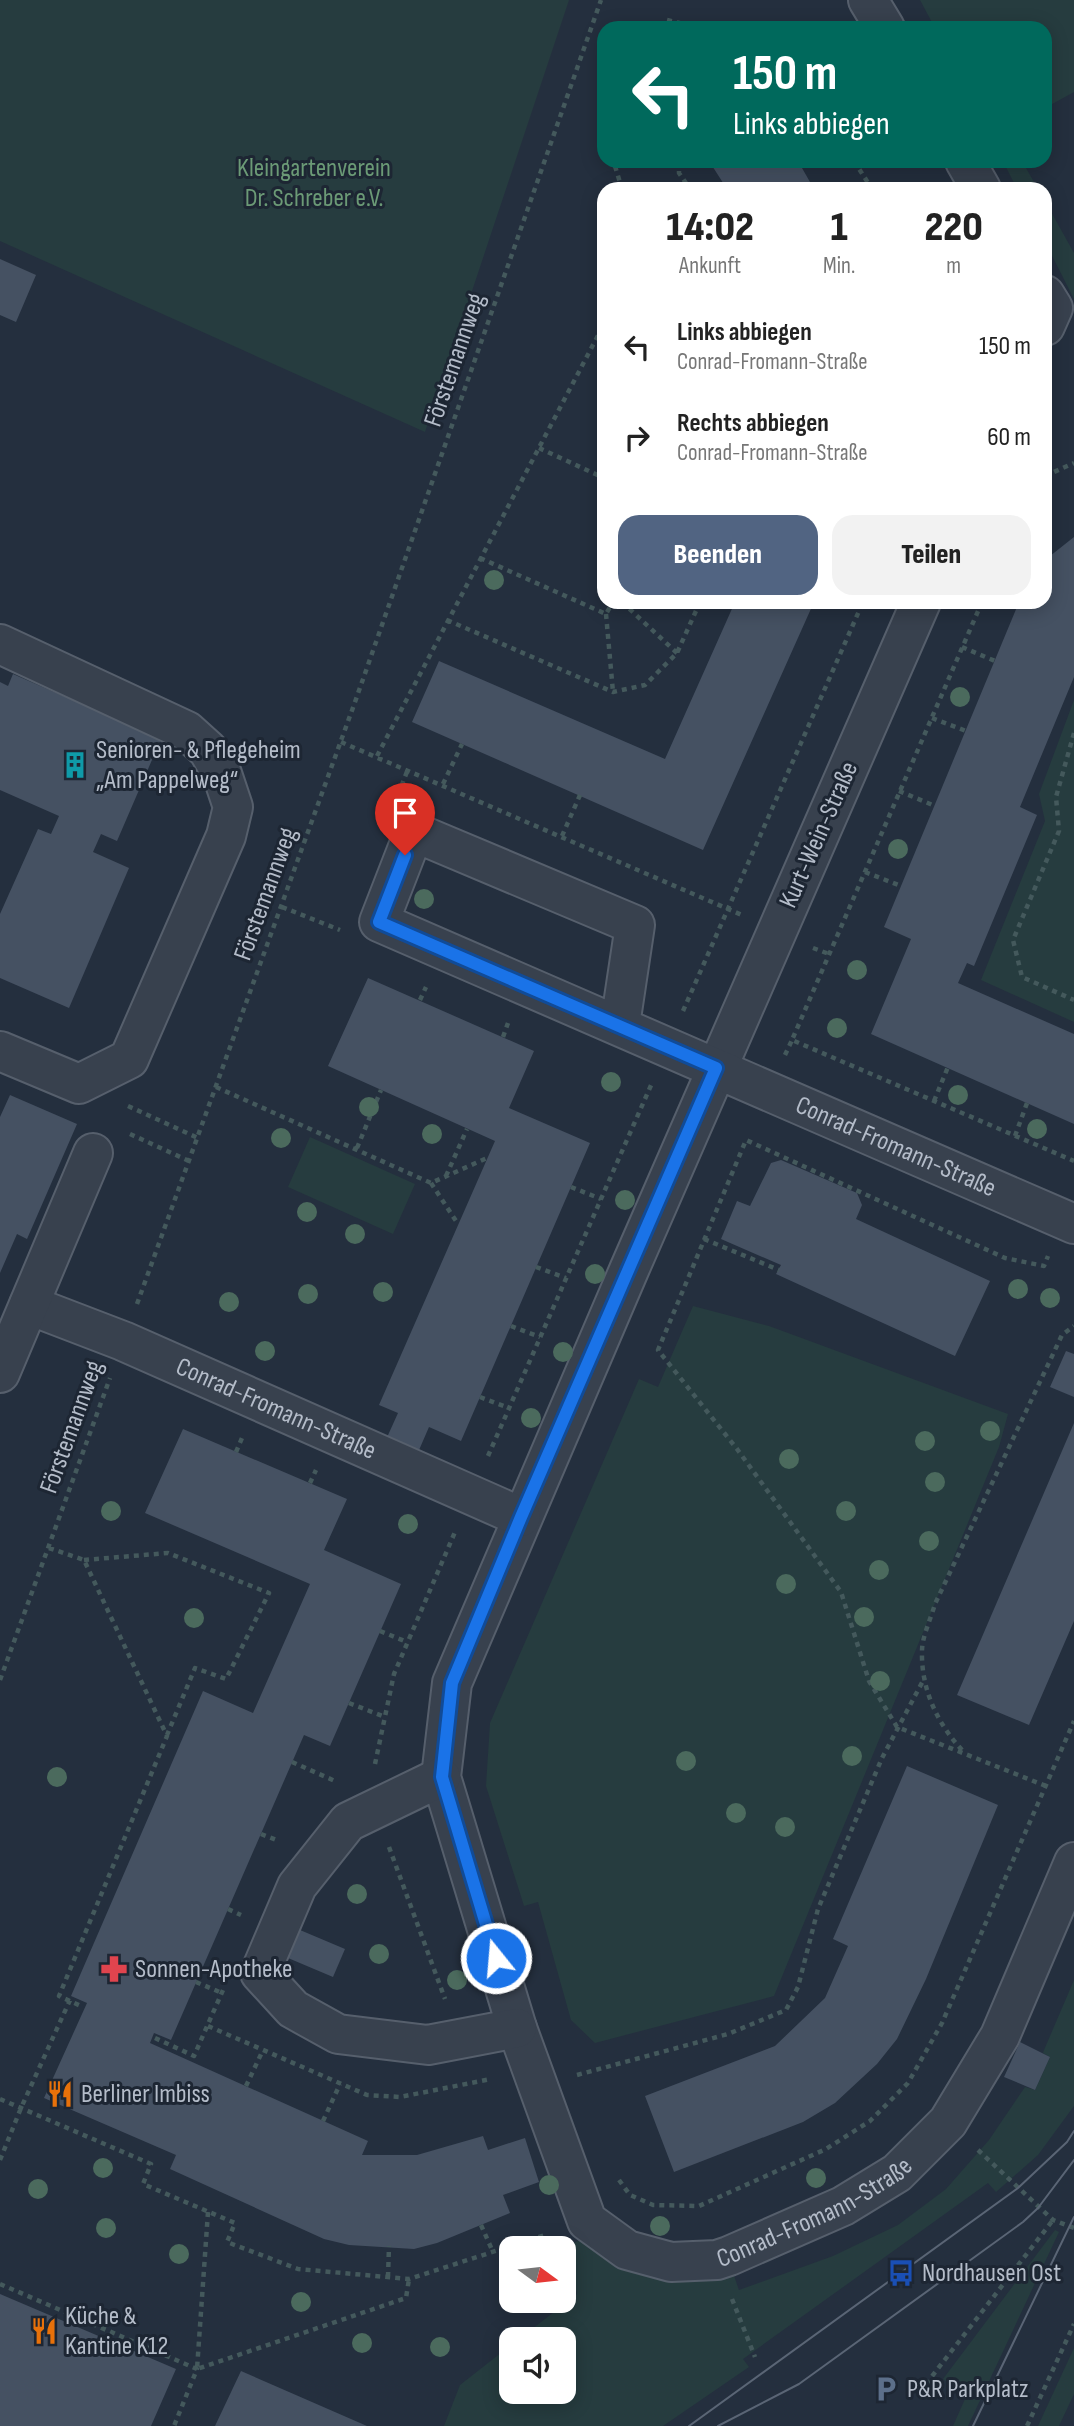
<!DOCTYPE html>
<html lang="de">
<meta charset="utf-8">
<style>
:root{--surface:#fff;--page:#f2f2f2;--text:#222;--muted:#767676;--accent:#516482}
body{margin:0;font-family:"Sofia Sans Condensed",sans-serif;background:var(--page);color:var(--text);height:100vh;display:flex;flex-direction:column;font-size:26px;white-space:nowrap}
*{box-sizing:border-box;margin:0}
p{font-size:23px;color:var(--muted)}
.icon{flex:none;width:38px;height:38px;fill:none;stroke:currentColor;stroke-width:2;stroke-linecap:round;stroke-linejoin:round}
.map{position:relative;flex:1;overflow:hidden}
.panel{position:absolute;left:597px;top:182px;width:455px;height:427px;display:flex;flex-direction:column;background:var(--surface);border-radius:21px;box-shadow:0 4px 18px #0003}
.panel>*{flex:none}
.banner{position:absolute;left:597px;top:21px;width:455px;height:147px;border-radius:21px;box-shadow:0 4px 18px #0003;background:#00695c;color:#fff;overflow:hidden}
.needle{width:46px;rotate:105deg}
.tools{position:absolute;left:499px;top:2236px;display:grid;gap:14px}
.tools a{display:grid;place-items:center;width:77px;height:77px;border-radius:14px;background:var(--surface);box-shadow:0 4px 18px #0003;font-size:35px}
.pin{position:absolute;display:grid;place-items:center;width:60px;height:60px;color:#fff;margin:-72px -30px;border-radius:50% 50% 50% 0;rotate:-45deg;box-shadow:0 0 7px #0007}
.pin .icon{rotate:45deg}
.me{position:absolute;width:77px;margin:-38px;rotate:343deg;stroke-linejoin:round;filter:drop-shadow(0 0 5px #0008)}
.turn{display:flex;align-items:center;gap:24px;height:147px;padding:0 21px;font-size:32px}
.turn .icon{width:91px;height:91px;stroke-width:2.5}
.turn b{display:block;font-size:49px;line-height:60px}
.eta{display:flex;justify-content:space-evenly;align-items:center;height:119px;text-align:center}
.eta b{font-size:42px;font-weight:800;line-height:49px}
.button{display:flex;gap:14px;margin-top:auto;padding:14px 21px}
.button a{flex:1;height:80px;border-radius:21px;background:var(--accent);color:#fff;font-size:28px;font-weight:800;line-height:80px;text-align:center}
.button a+a{background:var(--page);color:var(--text)}
ul{padding:0;list-style:none}
li{display:flex;align-items:center;gap:21px;height:91px;padding:0 21px}
li div{flex:1}
li b{display:block;font-size:26px}
li em{font-style:normal}
.map>svg:first-child{display:block}
.green{fill:#263c3f}
.building{fill:#455162}
.lines{fill:none;stroke-linecap:round;stroke-linejoin:round}
.minor-casing{stroke:#565f6c;stroke-width:42}
.path{stroke:#44595c;stroke-width:4.5;stroke-dasharray:5 5;stroke-linecap:butt}
.minor{stroke:#38414e;stroke-width:38}
.tram{stroke:#5a6575;stroke-width:2}
.tree{fill:#4b6a5d}
.route-casing{stroke:#114b97;stroke-width:18}
.route{stroke:#1a73e8;stroke-width:12}
.labels{text-anchor:middle;dominant-baseline:central;stroke-width:6;stroke-linejoin:round;paint-order:stroke}
.park-label{font-size:26px;fill:#6b9a76;stroke:#1d2633}
.street-label{font-size:26px;fill:#b4bcc9;stroke:#1d2633}
.poi-label{font-size:26px;fill:#b4bcc9;stroke:#1d2633;text-anchor:start}
</style>
<div class="map">
<svg width="1074" height="2426" viewBox="0 0 1074 2426">
<rect width="100%" height="100%" fill="#242f3e"/>
<path class="green" d="M0 0H569L425 432 0 241Z
M920 0H1074V92L1045 108V28H935Z
M1003 161H1022L1038 189H1017Z
M1045 201 1074 253V299L1045 242Z
M1074 700V1022L981 980 1045 821 1039 794Z
M310 1137 415 1184 393 1234 288 1187Z
M693 1306 769 1326 1008 1414 999 1447 774 1996 595 2043 571 2020 538 1902 524 1906 486 1786 490 1723 639 1379 658 1387Z
M1074 1980V2106L1038 2155 996 2192 988 2183 743 2359 749 2367 663 2426H444L460 2385 511 2345V2392H564V2340H518L577 2294 565 2247 591 2235 729 2262 739 2290 833 2256 898 2225 946 2189 989 2140 1025 2087 1035 2090 1050 2057 1043 2053 1044 2050Z
M1055 2230 1059 2232 968 2426H953L965 2399 943 2379Z
M1074 2348V2394L1059 2426H1038Z"/>
<path class="building" d="M709 161H798L814 189H727Z
M0 259 36 275 16 322 0 315Z
M1074 537V677L1020 807 1037 815 974 966 967 963 958 983 1074 1034V1124L871 1034 911 939 884 927 1019 602H1045V560Z
M735 602H814L703 850 412 722 439 661 665 759Z
M13 674 161 739 117 841 101 834 93 852 129 868 69 1008 0 978V914L38 829 51 834 59 816 0 790V682L8 686Z
M368 978 534 1051 509 1108 590 1143 461 1441 429 1427 416 1457 384 1444 398 1413 379 1405 495 1141 328 1066Z
M10 1095 77 1124 27 1239 17 1234 0 1273V1117Z
M781 1160 857 1193 862 1205 856 1219 990 1281 955 1356 776 1274 781 1265 721 1239 737 1201 750 1206 771 1163Z
M1066 1351 1074 1354V1397L1050 1387Z
M1074 1423V1621L1029 1725 957 1695Z
M183 1429 347 1499 324 1550 401 1584 330 1746 304 1735 171 2040 154 2033 150 2043 368 2141 362 2155H417L483 2136 488 2150 525 2138 539 2182 503 2195 510 2213 437 2243 414 2249 349 2245 324 2239 170 2169 176 2155 44 2098 87 2003 71 1996 203 1691 253 1713 310 1584 145 1513Z
M907 1766 998 1805 926 1979 897 2039 877 2064 835 2103 803 2122 674 2172 645 2096 775 2046 825 1998 848 1946 833 1939Z
M300 1930 345 1949 333 1977 288 1958Z
M1020 2042 1050 2057 1035 2090 1004 2077Z
M0 2294 176 2369 151 2426H0Z
M241 2371 367 2426H215Z"/>
<g class="lines">
<defs>
<g id="minor">
<path d="M868 0 885 28"/>
<path d="M965 161 981 189"/>
<path d="M1045 295 1053 308 1045 326"/>
<path id="s1" d="M921 602 629 1270 452 1683 441 1777 517 2028 587 2221 627 2250 671 2262 717 2260 729 2256 843 2206 897 2173 948 2122 1000 2036 1074 1862"/>
<path d="M0 644 187 731 208 750 222 774 233 807 226 836 129 1059 79 1084 0 1051"/>
<path id="s2" d="M620 1025 635 925 414 832 379 922 1074 1224"/>
<path id="s3" d="M29 1305 123 1341 521 1517"/>
<path d="M0 1373 93 1153"/>
<path d="M441 1777 348 1822 297 1886 260 1973 293 2009 338 2034 428 2045 517 2028"/>
</g>
</defs>
<use href="#minor" class="minor-casing"/>
<path class="path" d="M667 20 700 28
M679 161V173L690 189
M854 161 872 189
M615 166 622 189
M539 448 604 478
M1045 476 1074 463
M480 558 606 614 613 602
M622 602 677 653
M982 602 792 1040 1074 1161
M606 614 613 692
M447 620 613 692 645 685 677 653 700 602
M962 647 995 661
M932 718 966 731
M1074 733 1056 797 1059 831 1013 940 1022 977 1074 1000
M341 742 742 915
M377 756 604 324
M443 784 462 744
M899 791 935 806
M398 795 408 769
M562 836 580 795
M865 872 901 886
M282 907 340 930
M813 948 829 954
M420 1000 426 987
M683 1011 863 602
M503 1037 508 1023
M785 1055 792 1040
M216 1087 431 1183 487 1158
M934 1101 948 1067
M128 1106 198 1138
M130 1134 189 1161
M1015 1136 1027 1103
M357 1148 381 1090
M446 1176 467 1129
M431 1183 458 1224
M571 1187 601 1199
M704 1239 779 1270
M536 1267 566 1278
M137 1304 355 702 601 0
M511 1326 540 1337
M480 1397 509 1408
M236 1452 242 1438
M488 1456 652 1083
M310 1483 316 1470
M49 1548 84 1560 167 1736 59 1996 83 2007
M84 1560 168 1553 269 1593 226 1679 195 1668 167 1735
M380 1631 407 1642
M0 1680 110 1378
M349 1703 385 1717
M962 1750C937 1723 921 1689 922 1651 922 1637 931 1618 935 1604L1062 1335 1074 1326
M292 1762 335 1781
M375 1764 394 1674 455 1532
M1046 1786 897 1727 869 1681 841 1592 737 1449 658 1350 746 1140 1005 1258 1044 1266 1048 1256
M261 1834 279 1841
M389 1847 445 1999
M228 1909 241 1915
M196 1982 222 1993
M208 2026 367 2095 400 2097 491 2079
M155 2038 194 2056 223 1990
M577 2075 728 2034 786 2010 798 1987 818 1909 882 1758 925 1677
M246 2086 263 2050
M0 2099 151 2164 143 2184 235 2223 227 2242 298 2269 409 2279 548 2234
M323 2121 340 2084
M978 2150 1053 2220 1074 2228
M0 2160 21 2108 70 2000
M619 2180 630 2195 653 2205 699 2206 826 2149 870 2121 908 2083 942 2023 1074 1721
M208 2212 197 2369 406 2298 409 2279
M481 2225 493 2252
M388 2277 389 2246
M0 2284 197 2369 174 2426
M732 2299 755 2357
M926 2384 1053 2220
M1027 2426 1074 2324"/>
<use href="#minor" class="minor"/>
<path class="tram" d="M689 2426 1018 2188 1067 2142 1074 2131
M718 2426 799 2384 1023 2222 1038 2208 1074 2160
M973 2426 1074 2217"/>
</g>
<g class="tree">
<circle cx="494" cy="580" r="10"/>
<circle cx="960" cy="697" r="10"/>
<circle cx="898" cy="849" r="10"/>
<circle cx="424" cy="899" r="10"/>
<circle cx="857" cy="970" r="10"/>
<circle cx="837" cy="1028" r="10"/>
<circle cx="611" cy="1082" r="10"/>
<circle cx="958" cy="1095" r="10"/>
<circle cx="369" cy="1107" r="10"/>
<circle cx="1037" cy="1129" r="10"/>
<circle cx="432" cy="1134" r="10"/>
<circle cx="281" cy="1138" r="10"/>
<circle cx="625" cy="1200" r="10"/>
<circle cx="307" cy="1212" r="10"/>
<circle cx="355" cy="1234" r="10"/>
<circle cx="595" cy="1274" r="10"/>
<circle cx="1018" cy="1289" r="10"/>
<circle cx="383" cy="1292" r="10"/>
<circle cx="308" cy="1294" r="10"/>
<circle cx="1050" cy="1298" r="10"/>
<circle cx="229" cy="1302" r="10"/>
<circle cx="265" cy="1351" r="10"/>
<circle cx="563" cy="1352" r="10"/>
<circle cx="531" cy="1418" r="10"/>
<circle cx="990" cy="1431" r="10"/>
<circle cx="925" cy="1441" r="10"/>
<circle cx="789" cy="1459" r="10"/>
<circle cx="935" cy="1482" r="10"/>
<circle cx="111" cy="1511" r="10"/>
<circle cx="846" cy="1511" r="10"/>
<circle cx="408" cy="1524" r="10"/>
<circle cx="929" cy="1541" r="10"/>
<circle cx="879" cy="1570" r="10"/>
<circle cx="786" cy="1584" r="10"/>
<circle cx="864" cy="1617" r="10"/>
<circle cx="194" cy="1618" r="10"/>
<circle cx="880" cy="1681" r="10"/>
<circle cx="852" cy="1756" r="10"/>
<circle cx="686" cy="1761" r="10"/>
<circle cx="57" cy="1777" r="10"/>
<circle cx="736" cy="1813" r="10"/>
<circle cx="785" cy="1827" r="10"/>
<circle cx="357" cy="1894" r="10"/>
<circle cx="379" cy="1954" r="10"/>
<circle cx="457" cy="1980" r="10"/>
<circle cx="103" cy="2168" r="10"/>
<circle cx="816" cy="2178" r="10"/>
<circle cx="549" cy="2185" r="10"/>
<circle cx="38" cy="2189" r="10"/>
<circle cx="660" cy="2226" r="10"/>
<circle cx="106" cy="2228" r="10"/>
<circle cx="179" cy="2254" r="10"/>
<circle cx="301" cy="2302" r="10"/>
<circle cx="362" cy="2343" r="10"/>
<circle cx="440" cy="2347" r="10"/>
</g>
<g class="lines">
<defs>
<path id="route" d="M405 855 379 922 716 1068 521 1517 452 1683 442 1777 496 1958"/>
</defs>
<use href="#route" class="route-casing"/>
<use href="#route" class="route"/>
</g>
<defs>
<symbol id="building-bare" viewBox="-9 -9 18 18"><path d="M-4-6H4V6H1V3H-1V6H-4ZM-2.5-4.3h1.7v1.8h-1.7ZM.8-4.3h1.7v1.8H.8ZM-2.5-1h1.7V.8h-1.7ZM.8-1h1.7V.8H.8Z" fill="#0f9aa8" stroke="#1d2633" stroke-width="2.5" paint-order="stroke"/></symbol>
<symbol id="pharmacy-bare" viewBox="-9 -9 18 18"><path d="M-2-6h4v4h4v4h-4v4h-4v-4h-4v-4h4Z" fill="#e0444e" stroke="#1d2633" stroke-width="2.5" paint-order="stroke"/></symbol>
<symbol id="restaurant-bare" viewBox="-9 -9 18 18"><path d="M-5-6h1v4h1v-4h1v4h1v-4h1v5L-1.5 .5V6h-2V.5L-5-1ZM5-6V6H3V1.5H1.5Q1.5-4 5-6Z" fill="#e8710a" stroke="#1d2633" stroke-width="2.5" paint-order="stroke"/></symbol>
<symbol id="bus-bare" viewBox="-9 -9 18 18"><path d="M-5-6H5V4H4V6H2V4H-2V6H-4V4H-5ZM-3.5-4V0h7V-4ZM-3.5 1.2v1.5H-2V1.2ZM2 1.2v1.5H3.5V1.2Z" fill="#1a4fb4" stroke="#1d2633" stroke-width="2.5" paint-order="stroke"/></symbol>
<symbol id="parking-bare" viewBox="-9 -9 18 18"><path d="M-3.5-5.5H1a3.5 3.5 0 0 1 0 7H-1V5.5H-3.5ZM-1-3.4V-.6H.8a1.4 1.4 0 0 0 0-2.8Z" fill="#5c6f8a" stroke="#1d2633" stroke-width="2.5" paint-order="stroke"/></symbol>
</defs>
<g fill-rule="evenodd">
<use href="#building-bare" x="56" y="746" width="38" height="38"/>
<use href="#pharmacy-bare" x="95" y="1950" width="38" height="38"/>
<use href="#restaurant-bare" x="41" y="2075" width="38" height="38"/>
<use href="#bus-bare" x="882" y="2254" width="38" height="38"/>
<use href="#restaurant-bare" x="25" y="2312" width="38" height="38"/>
<use href="#parking-bare" x="867" y="2370" width="38" height="38"/>
</g>
<g class="labels">
<g class="park-label">
<text x="314" y="168">Kleingartenverein<tspan x="314" dy="30">Dr. Schreber e.V.</tspan></text>
</g>
<g class="street-label">
<text transform="translate(455 360) rotate(-71)">Förstemannweg</text>
<text transform="translate(819 835) rotate(-66)">Kurt-Wein-Straße</text>
<text transform="translate(266 894) rotate(-70)">Förstemannweg</text>
<text stroke="none"><textPath href="#s2" startOffset="1001">Conrad-Fromann-Straße</textPath></text>
<text stroke="none"><textPath href="#s3" startOffset="268">Conrad-Fromann-Straße</textPath></text>
<text transform="translate(72 1427) rotate(-70)">Förstemannweg</text>
<text stroke="none"><textPath href="#s1" startOffset="1990">Conrad-Fromann-Straße</textPath></text>
</g>
<g class="poi-label">
<text x="96" y="750">Senioren- &amp; Pflegeheim<tspan x="96" dy="30">„Am Pappelweg“</tspan></text>
<text x="135" y="1969">Sonnen-Apotheke</text>
<text x="81" y="2094">Berliner Imbiss</text>
<text x="922" y="2273">Nordhausen Ost</text>
<text x="65" y="2316">Küche &amp;<tspan x="65" dy="30">Kantine K12</tspan></text>
<text x="907" y="2389">P&amp;R Parkplatz</text>
</g>
</g>
</svg>
<div class="tools">
<a><svg class="needle" viewBox="-14 -14 28 28"><path d="M0-13l5 13h-10z" fill="#e53935"/><path d="M0 13l5-13h-10z" fill="#767676"/></svg></a>
<a><svg class="icon" aria-label="sound" viewBox="0 0 24 24"><path d="M4 9h4l5-4v14l-5-4H4zM17 9q2 3 0 6"/></svg></a>
</div>
<div class="pin" style="left:405px;top:855px;background:#d93025"><svg class="icon" aria-label="arrive" viewBox="0 0 24 24"><path d="M6 21V4h12l-3 4 3 4H6"/></svg></div>
<svg class="me" style="left:496px;top:1958px" viewBox="-20 -20 40 40"><circle r="17" fill="#1a73e8" stroke="#fff" stroke-width="3"/><path d="M0-11L8 9 0 5-8 9z" fill="#fff"/></svg>
<div class="banner">
<div class="turn"><svg class="icon" aria-label="left" viewBox="0 0 24 24"><path d="M17 20v-9H6M10 6l-5 5 5 5"/></svg><div><b>150 m</b>Links abbiegen</div></div>
</div>
<section class="panel">
<div class="eta">
<div><b>14:02</b><p>Ankunft</p></div>
<div><b>1</b><p>Min.</p></div>
<div><b>220</b><p>m</p></div>
</div>
<ul>
<li><svg class="icon" aria-label="left" viewBox="0 0 24 24"><path d="M17 20v-9H6M10 6l-5 5 5 5"/></svg><div><b>Links abbiegen</b><p>Conrad-Fromann-Straße</p></div><em>150 m</em></li>
<li><svg class="icon" aria-label="right" viewBox="0 0 24 24"><path d="M7 20v-9h11M14 6l5 5-5 5"/></svg><div><b>Rechts abbiegen</b><p>Conrad-Fromann-Straße</p></div><em>60 m</em></li>
</ul>
<div class="button"><a>Beenden</a><a>Teilen</a></div>
</section>
</div>
